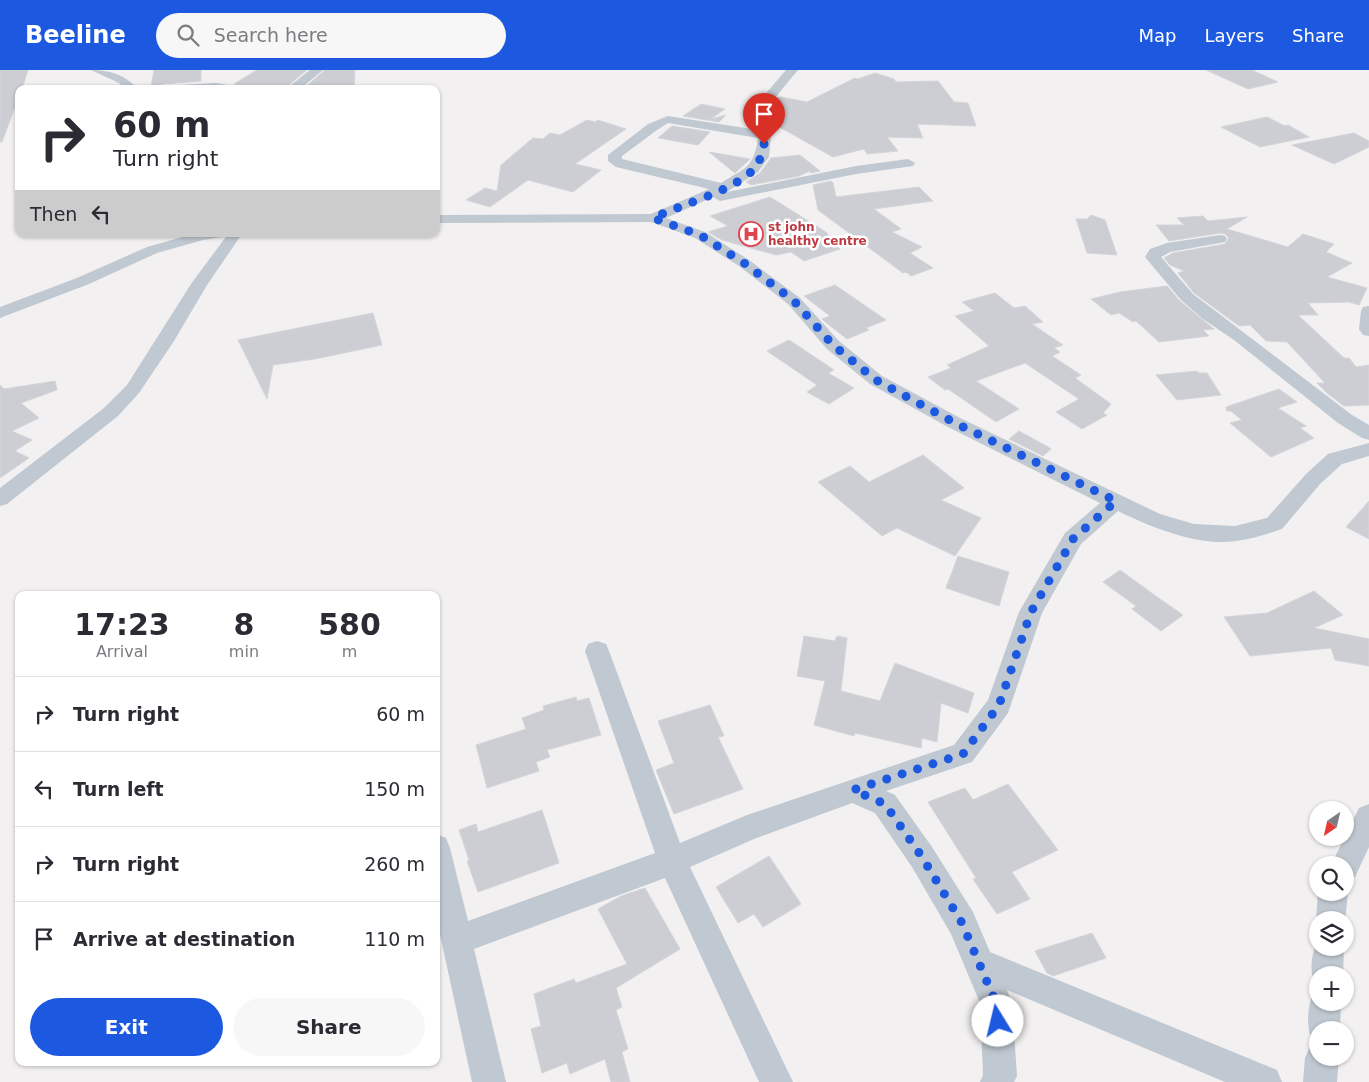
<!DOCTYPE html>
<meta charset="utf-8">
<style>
:root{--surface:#fff;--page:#f7f7f7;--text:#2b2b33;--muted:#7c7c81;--line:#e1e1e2;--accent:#1c59e0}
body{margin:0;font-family:"DejaVu Sans",sans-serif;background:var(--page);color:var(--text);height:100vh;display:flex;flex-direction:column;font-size:19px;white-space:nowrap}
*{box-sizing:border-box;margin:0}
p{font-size:16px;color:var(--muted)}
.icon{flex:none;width:28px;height:28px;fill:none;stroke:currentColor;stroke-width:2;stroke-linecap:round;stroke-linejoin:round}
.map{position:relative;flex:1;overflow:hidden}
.details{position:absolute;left:15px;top:521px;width:425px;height:475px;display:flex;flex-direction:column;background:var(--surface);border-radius:10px;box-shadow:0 1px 4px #0004}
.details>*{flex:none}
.guide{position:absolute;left:15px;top:15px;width:425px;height:152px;border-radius:10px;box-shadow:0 1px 4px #0004;background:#fff;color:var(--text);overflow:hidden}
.needle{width:32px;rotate:214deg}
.tools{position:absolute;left:1309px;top:731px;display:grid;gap:10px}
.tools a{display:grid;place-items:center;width:45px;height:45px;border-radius:50%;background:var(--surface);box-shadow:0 1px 4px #0004;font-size:25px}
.pin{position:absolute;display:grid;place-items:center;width:42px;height:42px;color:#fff;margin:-51px -21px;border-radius:50% 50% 50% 0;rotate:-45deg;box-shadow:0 0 5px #0007}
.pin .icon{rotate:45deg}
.me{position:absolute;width:55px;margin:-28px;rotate:351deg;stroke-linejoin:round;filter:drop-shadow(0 0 4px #0008)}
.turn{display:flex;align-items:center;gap:18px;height:105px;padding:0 15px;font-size:22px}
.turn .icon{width:65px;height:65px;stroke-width:2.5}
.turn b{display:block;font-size:35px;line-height:42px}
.then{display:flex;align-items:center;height:48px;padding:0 15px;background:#0003;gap:10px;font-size:19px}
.eta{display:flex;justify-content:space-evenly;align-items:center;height:85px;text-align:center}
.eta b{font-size:30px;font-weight:600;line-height:35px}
.primary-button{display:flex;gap:10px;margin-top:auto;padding:10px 15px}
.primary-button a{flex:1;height:58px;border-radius:30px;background:var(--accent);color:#fff;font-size:20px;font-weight:600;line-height:58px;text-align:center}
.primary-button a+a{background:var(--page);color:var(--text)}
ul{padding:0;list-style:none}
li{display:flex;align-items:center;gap:15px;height:75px;padding:0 15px;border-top:1px solid var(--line)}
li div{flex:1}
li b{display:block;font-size:19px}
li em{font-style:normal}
header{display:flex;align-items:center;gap:30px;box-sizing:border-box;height:70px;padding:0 25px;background:var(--accent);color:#fff}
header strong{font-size:24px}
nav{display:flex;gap:28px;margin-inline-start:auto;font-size:18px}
.search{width:350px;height:45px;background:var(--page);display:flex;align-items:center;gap:12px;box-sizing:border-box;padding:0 18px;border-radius:28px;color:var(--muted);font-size:19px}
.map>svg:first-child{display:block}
.building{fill:#cdced4;stroke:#d4d5db}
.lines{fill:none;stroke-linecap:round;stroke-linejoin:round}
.minor{fill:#c0c8d1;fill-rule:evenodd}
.route{stroke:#1c59e0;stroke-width:9;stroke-dasharray:0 16.2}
.labels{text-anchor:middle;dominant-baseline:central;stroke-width:5;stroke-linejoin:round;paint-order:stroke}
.far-health-label{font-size:12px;font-weight:bold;fill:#be3a42;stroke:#fff;text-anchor:start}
</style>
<header>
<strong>Beeline</strong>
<div class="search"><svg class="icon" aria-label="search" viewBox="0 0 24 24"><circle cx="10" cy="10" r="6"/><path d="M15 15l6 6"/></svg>Search here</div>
<nav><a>Map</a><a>Layers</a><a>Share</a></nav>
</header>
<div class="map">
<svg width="1369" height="1012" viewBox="0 0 1369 1012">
<rect width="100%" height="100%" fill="#f2f0f0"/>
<path class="building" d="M0 0H28L22 19H19V26L2 72H0Z
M154 0H201V11L163 14 151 17Z
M257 0H307L284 19H243L239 15 234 14Z
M325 0H355L354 19H303Z
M1206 0H1252L1278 12 1248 19Z
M875 3 894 9 896 12 938 11 954 32 968 33 976 56 917 54 923 68 887 67 898 81 867 84 864 79 833 87 774 54 777 28 781 27 807 32 855 8 858 9Z
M701 34 725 39 711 49 726 45 719 52 683 46Z
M1267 47 1285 56 1288 55 1309 67 1260 77 1221 57Z
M587 50 595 52 598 50 626 59 575 94 601 100 573 122 528 110 490 137 466 130 485 118 497 121 501 95 533 68 543 69 550 63 560 65Z
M672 56 710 62 698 75 658 68Z
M1354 63 1369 71V77L1334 94 1292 75Z
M709 82 750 89 735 103Z
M800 85 820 101 810 103V101L799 106 751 115 746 112 760 103 771 88Z
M831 111 833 113 836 127 919 117 933 131 874 139 901 159 892 162 922 177 910 183 933 198 911 206 906 202 903 203 818 140 813 115Z
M770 127 826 162 840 179 804 191 791 182 776 185 722 170 708 162 728 156 710 146Z
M1091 145 1105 150 1117 185 1087 183 1076 149H1087Z
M1203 146 1208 151 1247 147 1227 159 1288 177 1303 164 1334 174 1326 182 1352 193 1327 207 1367 218 1359 235 1349 232 1308 233 1318 245H1298L1344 288H1349L1356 297 1369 295V335L1344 336 1327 323 1317 313H1325L1287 272 1266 271 1250 255 1239 256 1194 223 1178 203 1184 201 1170 195 1164 188 1173 183 1225 174 1229 168 1225 164 1220 163 1169 171 1156 155H1184L1177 148Z
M835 215 886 250 866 258 869 260 847 269 824 251 822 249 830 246 804 226Z
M1167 216 1180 231 1214 259 1203 260 1209 266 1159 272 1136 251 1133 252 1119 243 1111 245 1091 229 1120 222Z
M995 223 1014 238 1025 236 1043 252 1032 254 1063 275 1054 278 1060 282 1052 286 1081 305 1075 308 1111 334 1103 343 1107 345 1082 359 1056 342 1079 329 1025 293 976 311 1019 339 996 352 948 319 945 320 928 307 951 298 947 295 989 276 955 246 974 241 962 232Z
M373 243 382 275 315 289 273 295 267 329 238 270Z
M789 270 834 300 828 303 854 318 829 334 807 322 817 315 767 281Z
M1197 301 1199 303H1207L1221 325 1177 330 1156 305Z
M55 311 57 320 21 333 39 348 12 361 32 370 15 381 29 388 0 408V315L4 319Z
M1279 319 1297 332 1278 338 1306 356 1300 358 1314 368 1271 387 1230 353 1242 350 1231 341H1227L1226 337Z
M1019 361 1050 378 1051 379 1043 386 1009 369Z
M923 385 964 418 941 430 981 448 955 486 897 458 882 466 818 412 850 396 869 412Z
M1369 431V469L1346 457Z
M958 486 1009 502 999 536 946 518Z
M1120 500 1153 524 1183 545 1161 561 1132 539 1136 536 1103 512Z
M1314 521 1343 545 1314 558 1369 569V596L1335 590 1331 578 1250 586 1224 547 1267 543Z
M804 566 835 571 837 566 847 568 841 621 880 631 895 593 974 623 968 643 941 633 937 672 922 668 921 678 855 663 854 666 814 655 825 611 797 606Z
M576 627 577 631 589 628 601 665 547 680 550 687 536 692 539 701 487 718 476 675 526 659 522 648 544 640 543 636Z
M710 635 724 666 718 667 743 719 674 744 656 700 674 693 658 651Z
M1008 714 1058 780 1012 802 1030 829 997 844 973 809 976 808 928 732 965 718 973 730Z
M542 740 559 793 478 822 467 791 469 790 459 760 476 754 478 762Z
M769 786 801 834 763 857 754 844 738 853 716 817Z
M645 818 680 879 616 918 622 937 616 940 628 979 622 982 630 1012H611L605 989 570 1004 567 993 542 1003 531 959 541 956 534 924 574 909 576 913 627 894 598 839 621 826Z
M1092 863 1106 888 1053 906 1047 903 1035 881Z"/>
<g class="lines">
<path class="minor" d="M91 0C109 0 126 5 138 19H125L119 13Z
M310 0H323L300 19H286Z
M786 0H798L774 29 769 87 758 102 727 122 856 96 908 89 915 93 913 96 856 104 720 131 713 127 666 148 705 162 749 190 800 228 839 271 882 306 962 349 1160 444 1194 454 1235 456 1267 448 1306 404 1328 384 1369 373V386L1342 394 1320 414 1282 459C1267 464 1252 469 1236 471 1200 477 1150 457 1118 441L1081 474 1042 543 1008 643 972 692 886 721 895 725 932 777 973 842 990 882 1277 1000 1282 1012H1225L1007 920 1012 933 1017 1006 1014 1012H980L983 1005 980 933 951 864 912 797 875 743 852 733 754 769 690 797 793 1012H759L665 808 474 879 506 1012H472L436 846V764L446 768 450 778 468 851 655 783 585 581 588 574 597 571 606 574 609 581 680 773 747 745 954 675 988 630 1019 542 1065 463 1100 433 948 357 870 314 827 279 788 234 739 196 695 168 651 152 436 153V145L651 144 709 119 616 97 608 91V85L648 54 668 46 758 60 762 28ZM668 53 758 68C754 98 745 98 721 113L622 89V86L657 60Z
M216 13 239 17 241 19H157L163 16Z
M193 164H224L222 167 203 170 157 183 89 214 0 248V237L77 208 147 177Z
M228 164H242L207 215 174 271 139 323 118 346 7 434 0 436V418L104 338 127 315 191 214Z
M1220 165 1225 166 1227 169 1225 172 1170 182 1161 187 1193 224 1352 345 1369 355V370L1362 368 1338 353 1234 270 1203 249 1181 230 1145 187 1150 179 1167 173Z
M1369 236V266L1363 265 1359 259 1361 241 1363 237Z
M1369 734V777L1355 807 1345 811V795H1331L1359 738Z
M1345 815 1348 822 1345 853V850H1318V854L1316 850 1318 822H1345Z
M1318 869V878H1344L1343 905H1318V917C1307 905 1312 882 1318 869Z
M1318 919V932H1341L1340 960H1318V988H1339L1337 1012H1303L1305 988 1310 976 1317 973 1312 972C1306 955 1307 937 1314 921Z"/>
</g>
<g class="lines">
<path class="route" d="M764 74C762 84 760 92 754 99 732 122 682 134 653 148L700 165 744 193 794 231 833 275 876 310 955 353 1116 431 1073 469 1031 542 999 635 963 684 853 720 885 734 922 787 962 853 996 933 998 951"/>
</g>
<defs>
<symbol id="hospital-ring" viewBox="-11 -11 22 22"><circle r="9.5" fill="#fff" stroke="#e0444e" stroke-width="1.5"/><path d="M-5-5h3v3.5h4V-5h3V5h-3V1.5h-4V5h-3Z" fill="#e0444e"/></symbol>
</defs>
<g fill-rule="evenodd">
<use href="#hospital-ring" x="737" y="150" width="28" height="28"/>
</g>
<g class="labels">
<g class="far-health-label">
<text x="768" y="157">st john<tspan x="768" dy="14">healthy centre</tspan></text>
</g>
</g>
</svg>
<div class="tools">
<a><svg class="needle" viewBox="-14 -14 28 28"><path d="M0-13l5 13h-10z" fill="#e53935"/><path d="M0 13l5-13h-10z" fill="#7c7c81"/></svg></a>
<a><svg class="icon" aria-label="search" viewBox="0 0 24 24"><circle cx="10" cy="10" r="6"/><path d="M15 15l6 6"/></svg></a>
<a><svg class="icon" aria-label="layers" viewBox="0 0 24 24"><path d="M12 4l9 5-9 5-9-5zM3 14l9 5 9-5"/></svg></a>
<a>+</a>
<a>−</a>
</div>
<div class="pin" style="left:764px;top:74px;background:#d93025"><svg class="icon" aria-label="arrive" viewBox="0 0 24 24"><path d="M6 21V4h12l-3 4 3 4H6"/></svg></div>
<svg class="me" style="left:998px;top:951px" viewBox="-20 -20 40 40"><circle r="19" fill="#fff"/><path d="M0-13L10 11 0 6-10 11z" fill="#1c59e0"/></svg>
<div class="guide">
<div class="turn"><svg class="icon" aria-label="right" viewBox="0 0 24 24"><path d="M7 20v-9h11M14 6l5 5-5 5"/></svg><div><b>60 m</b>Turn right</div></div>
<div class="then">Then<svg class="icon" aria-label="left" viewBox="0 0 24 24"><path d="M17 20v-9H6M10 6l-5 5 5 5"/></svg></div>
</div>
<section class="details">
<div class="eta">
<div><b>17:23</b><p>Arrival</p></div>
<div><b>8</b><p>min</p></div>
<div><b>580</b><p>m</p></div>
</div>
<ul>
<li><svg class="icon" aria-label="right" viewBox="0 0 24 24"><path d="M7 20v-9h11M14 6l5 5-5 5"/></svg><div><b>Turn right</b></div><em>60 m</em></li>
<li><svg class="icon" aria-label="left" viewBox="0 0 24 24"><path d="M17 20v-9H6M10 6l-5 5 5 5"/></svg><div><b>Turn left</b></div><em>150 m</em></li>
<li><svg class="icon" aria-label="right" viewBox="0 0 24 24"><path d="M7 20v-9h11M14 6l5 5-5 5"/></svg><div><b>Turn right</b></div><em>260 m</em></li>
<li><svg class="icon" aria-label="arrive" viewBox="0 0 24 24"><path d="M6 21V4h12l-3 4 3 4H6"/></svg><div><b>Arrive at destination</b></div><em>110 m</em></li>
</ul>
<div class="primary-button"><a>Exit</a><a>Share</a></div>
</section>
</div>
